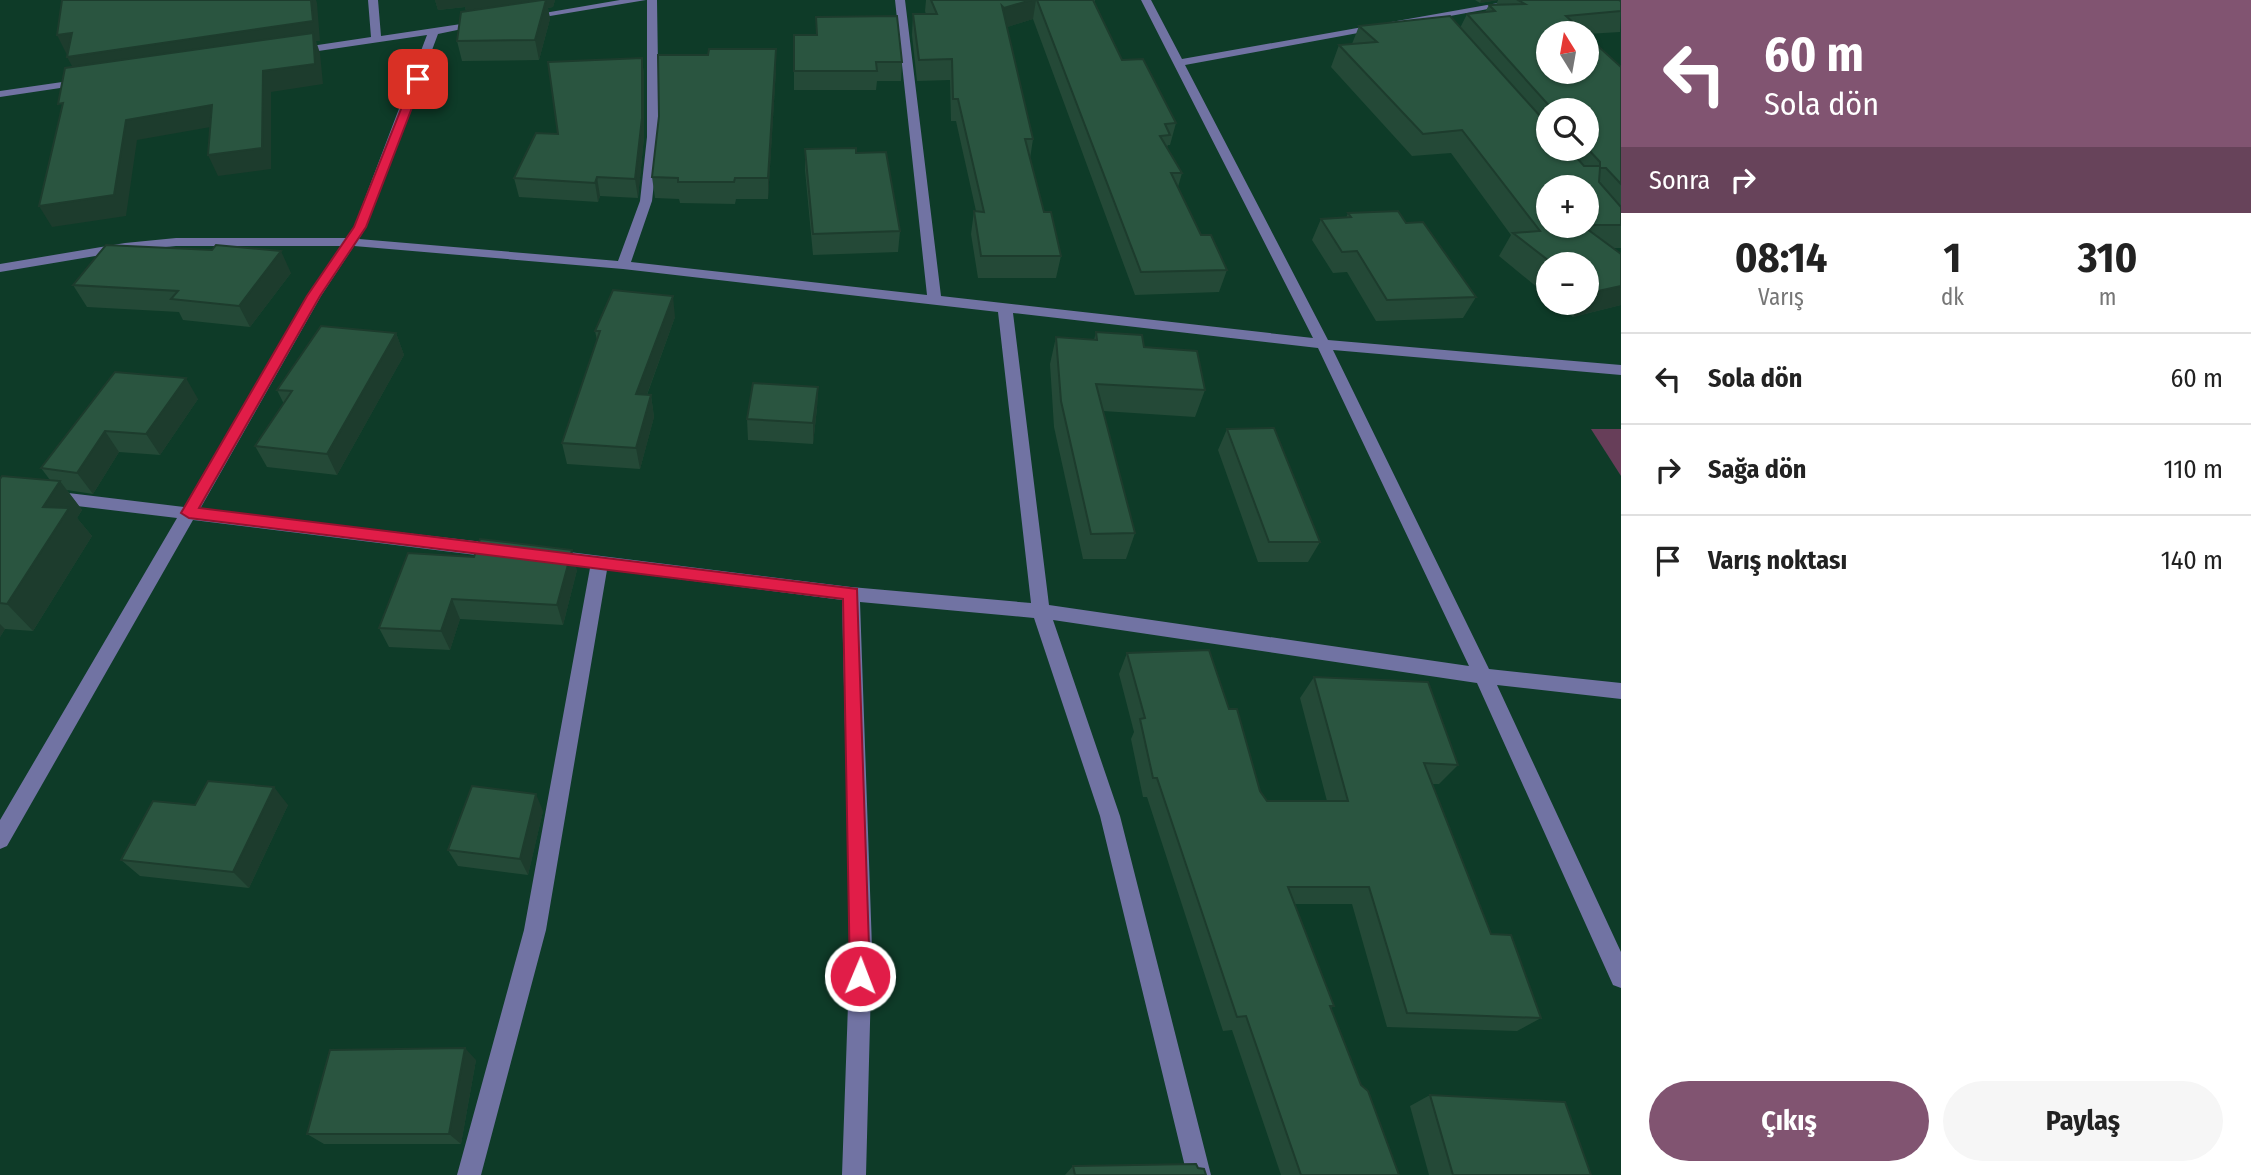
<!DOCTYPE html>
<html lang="tr">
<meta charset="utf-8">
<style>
:root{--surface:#fff;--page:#f6f6f6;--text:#222;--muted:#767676;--line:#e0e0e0;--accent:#815471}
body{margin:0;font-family:"Fira Sans Condensed",sans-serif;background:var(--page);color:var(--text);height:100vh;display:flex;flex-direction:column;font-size:26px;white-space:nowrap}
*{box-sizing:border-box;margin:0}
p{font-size:23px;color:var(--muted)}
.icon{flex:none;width:38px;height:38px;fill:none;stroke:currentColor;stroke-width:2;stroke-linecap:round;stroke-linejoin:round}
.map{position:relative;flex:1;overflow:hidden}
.drawer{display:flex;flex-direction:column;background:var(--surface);width:630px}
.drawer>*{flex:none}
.top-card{background:#815471;color:#fff;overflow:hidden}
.needle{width:46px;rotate:349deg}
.tools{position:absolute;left:1536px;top:21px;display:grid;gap:14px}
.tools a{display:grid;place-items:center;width:63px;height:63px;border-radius:50%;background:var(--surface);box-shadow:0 2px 5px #0004;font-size:35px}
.pin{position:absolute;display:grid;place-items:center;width:60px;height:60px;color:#fff;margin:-30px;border-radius:14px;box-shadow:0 4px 10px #0006}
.me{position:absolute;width:77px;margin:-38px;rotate:1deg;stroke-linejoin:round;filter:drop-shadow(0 0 5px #0008)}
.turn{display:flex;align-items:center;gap:24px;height:147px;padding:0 28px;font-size:32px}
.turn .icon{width:91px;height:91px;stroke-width:2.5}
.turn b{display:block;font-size:49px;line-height:60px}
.then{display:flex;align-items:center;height:66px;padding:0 28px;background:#0003;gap:14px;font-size:26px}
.eta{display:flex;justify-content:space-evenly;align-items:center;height:119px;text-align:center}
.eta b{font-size:42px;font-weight:700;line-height:49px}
.cta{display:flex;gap:14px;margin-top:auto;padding:14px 28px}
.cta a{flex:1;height:80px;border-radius:42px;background:var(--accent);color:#fff;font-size:28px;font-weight:700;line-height:80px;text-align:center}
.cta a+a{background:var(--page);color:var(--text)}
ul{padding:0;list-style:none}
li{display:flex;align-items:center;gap:21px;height:91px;padding:0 28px;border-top:2px solid var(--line)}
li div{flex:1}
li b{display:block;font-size:26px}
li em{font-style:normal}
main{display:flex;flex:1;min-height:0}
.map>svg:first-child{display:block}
.green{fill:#673e59}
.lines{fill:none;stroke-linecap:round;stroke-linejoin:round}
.minor{fill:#7173a3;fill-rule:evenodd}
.wall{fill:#244937;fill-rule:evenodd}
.shaded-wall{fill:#1d3c2d}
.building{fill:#2a5540;stroke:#1d3c2d;stroke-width:2}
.route{fill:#e11d48;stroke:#92132f;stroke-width:2}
</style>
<main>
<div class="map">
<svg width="1621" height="1175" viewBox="0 0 1621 1175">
<rect width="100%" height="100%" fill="#0e3b28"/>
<path class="green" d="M1591 429H1621V476Z"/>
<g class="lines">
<path class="minor" d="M368 0H378L381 36 481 21 486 24 438 34 366 227 359 239 618 261 640 201 647 137V0H657L659 137 652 201 631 262 927 295 895 0H905L941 296 1313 338 1141 0H1151L1182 59 1515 0H1537L1185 65 1328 340 1621 365V375L1333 350 1489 669 1621 683V699L1497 685 1621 952V988L1613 985 1477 683 1053 620 1120 816 1211 1175H1187L1100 816 1034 618 860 602 872 948 866 1175H842L850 948 842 600 607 570 546 930 481 1175H457L524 930 590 568 547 562 544 557 547 552 553 550 851 587 1031 603 998 312 623 269 354 246 321 296 200 509 500 544 506 546 509 551 506 556 500 558 193 520 7 846 0 849V820L177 518 52 503 44 497 46 493 52 491 184 507 307 296 341 246H176L125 251 0 272V264L125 243 176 238H346L354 227 427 35 298 54 293 51 298 48 371 37ZM1013 313 1318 348 1469 666 1049 605Z
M620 0H646L526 20 521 17Z
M83 79 87 80V84L0 97V91Z"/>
</g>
<path class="wall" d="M435 0H555L553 7 548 8 550 19 539 60 462 61 457 41 466 11 465 7 438 10Z
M926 0H1095V3L1122 60 1176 123 1170 145H1168L1167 147 1182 173 1178 187 1201 235 1227 270 1219 292 1135 295 1033 19 1007 27 1033 139 1030 159 1044 212 1061 256 1056 278H978L971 234 974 211H976L956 121H951L950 80 917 81 912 35 913 14H926L925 11Z
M1475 0H1619L1621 1 1620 32 1587 34V33H1549V72H1587V36L1621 67V248H1613L1621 254V305L1573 317 1556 303H1587V264H1549V297L1499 256 1511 235 1451 153 1412 156 1331 67 1339 45 1352 44 1359 26 1450 16 1460 28 1467 14 1485 12 1489 5H1496L1498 0 1480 3ZM1549 110H1587V149H1549ZM1549 187H1587V226H1549Z
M816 17 902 62 901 81H877L876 90H794V35H816Z
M642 58 644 76V137L638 198 600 196 598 202 519 197 514 178 558 134Z
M776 69 768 199H736L735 204 680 203 679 199 655 198 652 177Z
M805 149 856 153 900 231 898 252 813 255 805 170Z
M1348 213 1406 223 1476 297 1463 318 1376 321 1347 272 1333 273 1312 240 1321 219 1346 218Z
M291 273 250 327 183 320 179 312 87 307 73 285Z
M675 317 647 395H651L654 417 640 469 567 464 562 443 597 340 595 331Z
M1096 332 1144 347 1205 390 1195 417 1103 411 1135 533 1126 559H1083L1054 427 1050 364 1056 337 1094 340Z
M396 333 404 355 337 475 267 467 255 446 284 404 277 390Z
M115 372 198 399 160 455 119 452 93 494 67 490 82 510 77 518 92 536 33 631 5 629 0 637V479L50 480 41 468Z
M818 387 817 408 813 444 748 440 747 419Z
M1227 429 1320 542 1308 562H1258L1218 450Z
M408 553 577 570 563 625 460 619 450 650 389 647 379 628Z
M1127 653 1229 709 1260 791 1267 801H1327L1300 698 1314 677 1458 765 1439 784H1432L1491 934 1541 1018 1517 1031 1387 1027 1352 904H1294L1334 1006 1331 1008 1361 1085 1399 1175H1281L1232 1030 1223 1031 1147 797H1143L1131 739 1134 732 1119 674Z
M195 805H288L249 888 140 876 121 860Z
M543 811 528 875 458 866 448 850Z
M476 1060 461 1144H324L307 1134Z
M1430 1095 1591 1175H1429L1410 1106Z
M1073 1166 1198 1168 1206 1175H1065Z"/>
<path class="shaded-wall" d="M311 0H316L317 3 320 41H316L320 53 323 84 271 92V169L218 176 208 155 263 71 78 77 67 57Z
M435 0H555L553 7 548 8 550 19 539 60 535 40 468 20 465 7 438 10Z
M1031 0H1036L1033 19 1001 29 1004 8Z
M1481 0H1498L1480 3Z
M72 33 67 55 57 35Z
M776 49V69L768 199V178Z
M642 58 644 76V137L638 198 635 179Z
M212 105 222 125 137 140 126 216 52 227 39 206 126 120Z
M597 177 600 196 598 202 595 183Z
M281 251 291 273 250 327 239 306Z
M1621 286V305L1573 317 1583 303H1587V297L1589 293Z
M673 296 675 317 639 416 636 394Z
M396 333 404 355 337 475 327 454Z
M186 378 198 399 160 455 146 434Z
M818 387 817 408 813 444V423Z
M651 395 654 417 640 469 636 448Z
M105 431 119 452 93 494 77 473Z
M60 481 82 510 77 518 92 536 33 631 7 604 43 507Z
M572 550 577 570 563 625 557 605Z
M452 599 460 619 450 650 441 631Z
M0 624 5 629 0 637Z
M274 787 288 805 249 888 233 872Z
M536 794 543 811 528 875 520 859Z
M465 1048 476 1060 461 1144 449 1134Z"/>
<path class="building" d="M62 0H311L313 21 67 57 72 33 57 35Z
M542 0H546L535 40 457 41 461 12Z
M931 0H1031L1004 8 1002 6 1033 139H1025L1044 212H1051L1061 256H981L974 211 984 212 958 99H953L952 59 919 60 913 14H937Z
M1037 0H1093L1122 60 1143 59 1176 123 1165 124 1170 135 1160 136 1182 173H1171L1201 235H1211L1227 270 1141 272Z
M1518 0H1619L1621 1V11L1566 16 1585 33H1549V72H1587V36L1621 67V184L1606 168H1600L1599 182 1621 207V225H1587V187H1549V226H1583L1621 254V286L1589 293 1587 292V264H1553L1513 233 1540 231 1462 130 1423 134 1339 45 1377 42 1359 26 1450 16 1549 126V149H1569L1584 166H1600V162L1587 148V110H1553L1467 14 1495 11 1489 5 1525 4Z
M897 16 902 62H876L877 71H794V35H817L816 17Z
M313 33 315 64 263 71 262 148 208 155 212 105 126 120 114 195 39 206 63 103 58 104 65 68Z
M709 49H776L768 178H735L734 182H678V178L652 177 659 116 658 55H708Z
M642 58V118L635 179 597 177 595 183 514 178 536 133 558 134 548 62Z
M856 148V153L886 152 900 231 813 234 805 149Z
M1398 211 1406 223 1423 222 1476 297 1387 300 1357 251 1342 252 1321 219 1351 217 1348 213Z
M106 245 212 250 216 245 281 251 239 306 171 299 178 291 73 285Z
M613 290 673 296 636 394 651 395 636 448 562 443 600 331H595Z
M321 326 396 333 327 454 255 446 292 391 277 390Z
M1096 332 1142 335 1144 347 1197 351 1205 390 1096 384 1135 533 1091 534 1061 401 1056 337 1097 340Z
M115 372 186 378 146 434 105 431 77 473 41 468Z
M753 383 818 387 813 423 747 419Z
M1274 428 1320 542H1269L1227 429Z
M2 476 60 481 43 507 69 508 7 604 0 603V479Z
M480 539 572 550 557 605 452 599 441 631 379 628 408 553 474 557Z
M1209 650 1229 709H1237L1260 791 1267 801H1348L1314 677 1428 682 1458 765 1424 763 1491 934 1511 935 1541 1018 1407 1013 1369 887H1288L1334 1006H1330L1361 1085 1368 1091 1399 1175H1301L1246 1016 1237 1017 1157 778H1153L1140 719 1145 718 1127 653Z
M208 781 274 787 233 872 121 860 153 801 195 805Z
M472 786 536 794 520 859 448 850Z
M465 1048 449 1134H307L330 1050Z
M1430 1095 1565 1102 1591 1175H1453Z
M1196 1164 1198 1168 1204 1169 1206 1175H1075L1073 1166Z"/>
<path class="route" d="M418 76 423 79 366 227 320 296 199 508 857 589 870 976 867 983 860 986 853 983 850 976 843 599 189 518 181 513 307 296 354 227 413 79Z"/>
</svg>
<div class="tools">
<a><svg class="needle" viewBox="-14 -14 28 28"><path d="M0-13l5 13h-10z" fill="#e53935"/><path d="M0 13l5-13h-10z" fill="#767676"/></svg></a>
<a><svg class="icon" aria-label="search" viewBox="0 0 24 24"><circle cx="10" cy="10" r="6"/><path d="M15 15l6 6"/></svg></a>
<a>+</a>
<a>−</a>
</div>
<div class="pin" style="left:418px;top:79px;background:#d93025"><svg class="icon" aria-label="arrive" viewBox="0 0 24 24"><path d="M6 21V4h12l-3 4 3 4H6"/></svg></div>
<svg class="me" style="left:860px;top:976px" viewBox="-20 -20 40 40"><circle r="17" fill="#e11d48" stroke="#fff" stroke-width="3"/><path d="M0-11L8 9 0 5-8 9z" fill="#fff"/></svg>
</div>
<section class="drawer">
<div class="top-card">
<div class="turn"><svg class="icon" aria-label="left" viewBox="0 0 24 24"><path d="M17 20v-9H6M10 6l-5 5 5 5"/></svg><div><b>60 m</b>Sola dön</div></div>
<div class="then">Sonra<svg class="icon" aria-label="right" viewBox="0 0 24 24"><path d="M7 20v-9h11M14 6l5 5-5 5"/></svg></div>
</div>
<div class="eta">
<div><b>08:14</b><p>Varış</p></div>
<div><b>1</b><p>dk</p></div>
<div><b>310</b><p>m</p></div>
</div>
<ul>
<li><svg class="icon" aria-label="left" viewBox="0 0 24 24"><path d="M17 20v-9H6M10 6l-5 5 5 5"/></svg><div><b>Sola dön</b></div><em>60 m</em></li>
<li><svg class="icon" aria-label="right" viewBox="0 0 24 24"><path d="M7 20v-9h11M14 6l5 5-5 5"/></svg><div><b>Sağa dön</b></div><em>110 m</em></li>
<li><svg class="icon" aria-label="arrive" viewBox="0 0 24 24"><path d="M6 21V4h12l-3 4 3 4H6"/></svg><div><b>Varış noktası</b></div><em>140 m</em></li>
</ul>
<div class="cta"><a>Çıkış</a><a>Paylaş</a></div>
</section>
</main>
